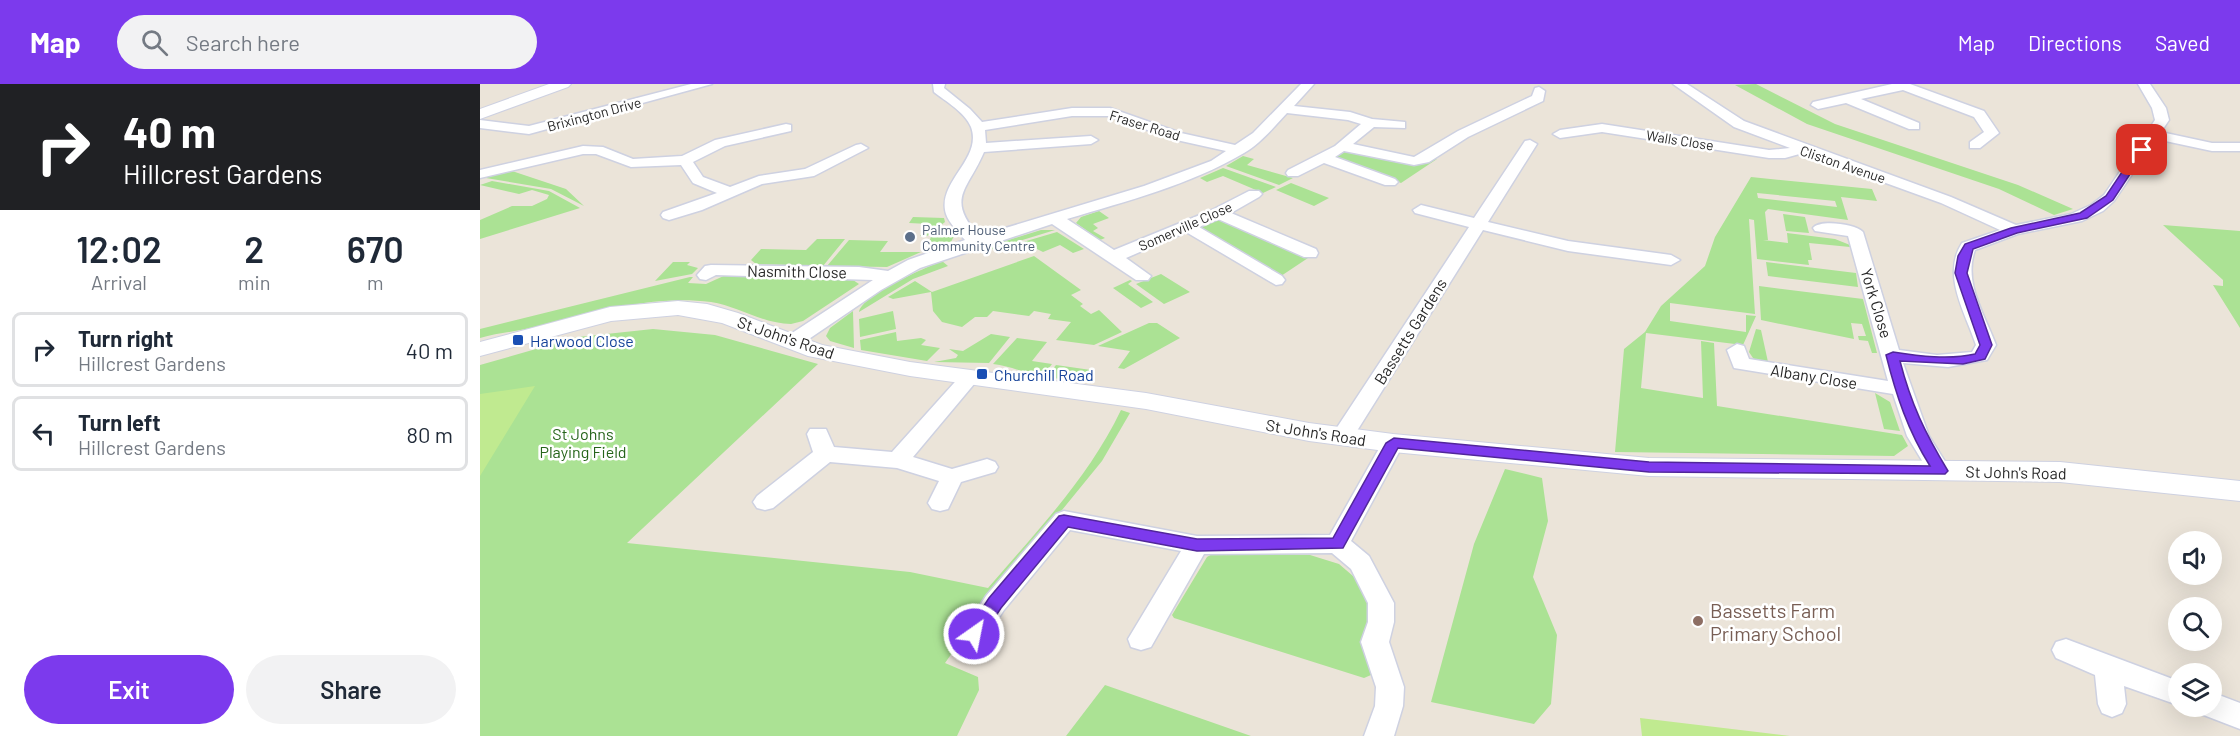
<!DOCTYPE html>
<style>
:root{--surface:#fff;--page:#f2f2f3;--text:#1f2937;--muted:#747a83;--line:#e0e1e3;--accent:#7c3aed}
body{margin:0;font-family:Barlow,sans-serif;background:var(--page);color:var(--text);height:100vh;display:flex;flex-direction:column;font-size:22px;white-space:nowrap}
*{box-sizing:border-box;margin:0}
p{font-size:20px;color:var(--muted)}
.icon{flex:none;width:33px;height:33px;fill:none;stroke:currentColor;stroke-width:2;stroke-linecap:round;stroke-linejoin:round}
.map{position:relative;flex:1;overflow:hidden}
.panel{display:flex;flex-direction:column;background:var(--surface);width:480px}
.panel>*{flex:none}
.banner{background:#202124;color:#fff;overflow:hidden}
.controls{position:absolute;left:1688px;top:447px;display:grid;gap:12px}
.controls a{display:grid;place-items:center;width:54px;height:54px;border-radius:50%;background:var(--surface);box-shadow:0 6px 24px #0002;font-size:30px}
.pin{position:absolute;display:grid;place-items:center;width:51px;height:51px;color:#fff;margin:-26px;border-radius:12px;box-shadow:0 3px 9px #0006}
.me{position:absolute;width:66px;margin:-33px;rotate:33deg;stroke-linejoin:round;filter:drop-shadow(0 0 4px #0008)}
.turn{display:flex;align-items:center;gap:21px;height:126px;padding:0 24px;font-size:27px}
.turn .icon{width:78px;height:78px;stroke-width:2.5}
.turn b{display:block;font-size:42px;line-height:51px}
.eta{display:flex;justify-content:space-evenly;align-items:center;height:102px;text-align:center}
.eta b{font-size:36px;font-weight:600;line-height:42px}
.cta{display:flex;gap:12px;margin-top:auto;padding:12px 24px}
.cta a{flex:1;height:69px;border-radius:36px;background:var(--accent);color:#fff;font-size:24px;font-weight:600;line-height:69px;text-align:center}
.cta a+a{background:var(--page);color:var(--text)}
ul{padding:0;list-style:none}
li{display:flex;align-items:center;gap:18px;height:75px;margin:0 12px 9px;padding:0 12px;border:3px solid var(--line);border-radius:9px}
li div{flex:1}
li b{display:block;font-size:22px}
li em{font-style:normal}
header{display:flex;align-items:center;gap:36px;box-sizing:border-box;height:84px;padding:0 30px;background:var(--accent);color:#fff}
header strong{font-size:28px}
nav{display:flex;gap:33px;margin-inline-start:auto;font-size:21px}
.search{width:420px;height:54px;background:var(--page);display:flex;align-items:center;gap:15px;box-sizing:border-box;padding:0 21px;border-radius:33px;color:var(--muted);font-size:22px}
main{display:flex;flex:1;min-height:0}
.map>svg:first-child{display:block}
.green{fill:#abe294;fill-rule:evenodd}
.pitch{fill:#c0ea90}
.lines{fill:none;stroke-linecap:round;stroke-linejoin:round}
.minor-casing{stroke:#ced1e1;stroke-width:3}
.tertiary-casing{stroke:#ced1e1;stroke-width:2}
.minor{fill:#fff;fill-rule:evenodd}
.tertiary{fill:#fff;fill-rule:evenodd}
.route{fill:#7c3aed;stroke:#51269a;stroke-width:1.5}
.service-dot{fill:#5c6f8a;stroke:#fff;stroke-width:2}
.transit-dot{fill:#1a4fb4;stroke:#fff;stroke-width:2}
.education-dot{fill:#8d6e63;stroke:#fff;stroke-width:2}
.labels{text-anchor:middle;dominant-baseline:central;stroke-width:5;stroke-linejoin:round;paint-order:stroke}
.far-street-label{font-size:14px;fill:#282828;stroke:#fff}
.far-service-label{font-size:14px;fill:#4e5e75;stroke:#fff;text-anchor:start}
.street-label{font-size:16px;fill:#282828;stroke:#fff}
.transit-label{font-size:16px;fill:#164399;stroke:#fff;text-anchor:start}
.park-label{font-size:16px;fill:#256419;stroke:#fff}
.near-education-label{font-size:20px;fill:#785e54;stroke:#fff;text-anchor:start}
</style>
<header>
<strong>Map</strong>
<div class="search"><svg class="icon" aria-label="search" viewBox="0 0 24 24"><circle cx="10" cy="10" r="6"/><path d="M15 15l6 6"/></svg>Search here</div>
<nav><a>Map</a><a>Directions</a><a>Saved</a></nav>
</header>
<main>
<section class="panel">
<div class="banner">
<div class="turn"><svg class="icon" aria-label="right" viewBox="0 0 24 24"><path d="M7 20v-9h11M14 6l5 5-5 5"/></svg><div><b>40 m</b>Hillcrest Gardens</div></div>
</div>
<div class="eta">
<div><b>12:02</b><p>Arrival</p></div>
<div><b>2</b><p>min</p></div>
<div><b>670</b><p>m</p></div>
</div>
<ul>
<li><svg class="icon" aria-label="right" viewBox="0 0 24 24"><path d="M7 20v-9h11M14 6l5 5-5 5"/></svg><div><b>Turn right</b><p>Hillcrest Gardens</p></div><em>40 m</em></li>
<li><svg class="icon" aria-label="left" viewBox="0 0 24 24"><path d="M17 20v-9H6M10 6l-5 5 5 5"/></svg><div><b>Turn left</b><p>Hillcrest Gardens</p></div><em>80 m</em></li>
</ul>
<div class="cta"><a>Exit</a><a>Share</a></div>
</section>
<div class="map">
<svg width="1760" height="652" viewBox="0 0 1760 652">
<rect width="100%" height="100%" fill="#ebe4d9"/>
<path class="green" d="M1276 0 1355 40 1538 101 1593 125 1574 131 1519 105 1327 40 1255 1Z
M866 66 927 80 957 75 921 99 856 73Z
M763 72 774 75 767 81 813 94 799 101 746 82Z
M743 84 796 103 783 109 743 92 727 98 720 94Z
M29 86 86 105 104 122 71 105 0 93Z
M1271 93 1392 105 1397 117 1361 113 1368 136 1288 125 1285 128 1288 156H1283L1308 159 1307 149 1355 155 1370 161V163L1329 159 1332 176H1328L1329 181 1277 175 1274 136 1269 135 1275 230 1190 219V237L1266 248V231L1276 232 1263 261 1166 249 1161 304 1223 314 1221 257 1234 259 1237 322 1422 351 1428 362 1414 372 1135 368 1144 265 1165 248 1181 222 1225 182 1235 153ZM1277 109 1355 117 1357 123 1278 114Z
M12 97 69 107 100 124 0 155V136L32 122H52L67 115 69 111 52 106 39 110 0 101Z
M811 99 849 114 834 122 796 106Z
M619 127 629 134 613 140 618 144 613 147 625 154 620 156 596 139 601 133Z
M1303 130 1325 133 1329 149 1306 147Z
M433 133 464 134 465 138 447 152H440L449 140 429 139Z
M739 134 831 172 801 192 719 144Z
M1683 141 1760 147V244L1733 201 1743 202V196Z
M465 145 475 150 471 158 455 164 447 162 451 153Z
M561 146H575L503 168 499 165Z
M577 148 604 165 593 169 580 161 563 168 543 158Z
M337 155H365L343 182 276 180 271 176 281 165 326 166Z
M369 156 408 157 400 168H441L407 183 347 182Z
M554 172 601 206 591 211 603 220 600 222 611 230 619 226 642 248 614 261 576 256 591 238 568 235 571 230 554 227 549 232 513 227 507 233H495L482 243 462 238 453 227 451 208 413 215 408 213 435 197 452 208Z
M462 177 468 182 433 195 379 228C383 210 445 184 462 177Z
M193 178H210L207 181 218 184 212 190 175 197Z
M1286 178 1376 189 1378 203 1288 192Z
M248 190 370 194 379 200 323 237 311 240C283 240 258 222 231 218 168 210 110 231 50 244 33 248 17 249 0 254V245L210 193H213L208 199 226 200Z
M681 190 710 208 684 220 656 200Z
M650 196 652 197 648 200 673 218 661 224 633 204Z
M1279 202 1383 215 1397 269H1392L1388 257 1379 256 1378 252H1386L1382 240 1371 239 1374 255 1281 236Z
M373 227 374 264 350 257 346 252 350 244Z
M413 227 416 245 380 253 379 235Z
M669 239H677L700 254 644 285 638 284 650 267 618 262Z
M173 245 235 251 338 280 147 459 430 488 508 504C557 447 609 393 641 326L650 329 622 377 516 507 465 579 498 593 499 606 477 652H0V281L98 253Z
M1276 245 1281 246 1288 278 1275 277 1269 268Z
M416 248 417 257 441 254 446 256 441 261 460 264 447 277 381 266 380 256Z
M511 250 530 253 509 279 454 278 476 274 478 271 469 265 483 267Z
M537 254 567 258 552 277 572 280 563 292C545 290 532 282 513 280Z
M576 281 611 286 602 298 566 293Z
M1395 309 1410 318 1420 347 1404 345Z
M1025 385 1062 394 1068 437 1053 493 1077 551 1071 620 1054 640 951 618 994 460Z
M734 469 830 471 859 480 880 498 891 515V591L884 594 694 534 692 531 727 473Z
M625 601 771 652H586Z"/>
<path class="pitch" d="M55 302 0 392V310Z
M1160 634 1310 652H1162Z"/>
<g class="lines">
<defs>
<path id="minor" d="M211 0H232L49 50 0 44V36L49 42Z
M453 0H465L464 4 490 25 502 38 592 24H630L701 49 755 61 773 49 821 0H834L814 22 870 28 892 35 925 38V44L894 43 873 60 934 73 978 47 1052 12 1055 4 1059 3 1065 7 1063 17 988 53 949 78 934 81 864 67 855 73 915 95 918 98 915 101H905L844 79 818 92H808L806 89 808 86 855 62 881 40 868 36 807 29C794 43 780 60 764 69 710 101 647 117 587 135L634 166 732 126 769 107H779L782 110 779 113 751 129 836 165 838 169 836 173H824L738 135 719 143 802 192 805 196 802 200 796 201 706 148 646 174 671 192 668 196H656L572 140 440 184 401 206 320 261H306L303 257 306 253 393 196 236 191 226 196 220 195 217 191 225 182 231 181 379 183 408 187 428 176 485 156C479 149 469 139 466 130 456 98 503 75 491 43 485 28 465 17 454 8ZM592 32H629L692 55 746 67 731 77 664 102 499 152C465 114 488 106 504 68L611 60 618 56 611 52 506 59 505 46Z
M1193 0H1207L1264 37 1471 113 1536 141 1591 130 1611 121 1624 111 1675 36 1672 24 1658 0H1670L1686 24 1689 36 1681 48 1732 59H1760V67H1732L1676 55 1634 117 1623 127 1602 137 1538 150 1495 166C1483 199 1505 231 1516 261L1507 276 1468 283 1423 279 1449 352 1471 387 1468 393 1460 395 1452 393 1427 352 1413 310 1254 284 1247 266 1257 260 1264 262 1269 275 1408 297 1368 152 1335 147 1333 144C1340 135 1376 140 1383 148L1419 266 1457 271 1492 268 1496 261C1486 230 1461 191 1482 159L1520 146 1461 119 1323 69 1305 74H1289L1122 48 1080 54 1073 50 1080 46 1122 40 1289 66 1310 64 1254 43Z
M1412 0H1430L1504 27 1519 49 1500 64H1490V58L1504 48 1494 33 1423 6 1381 15 1439 39V45H1429L1366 19 1338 25 1331 21 1333 18Z
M306 40 311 41V47L245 62 213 78 223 93 250 103 279 92 325 85 376 61 381 60 388 64 334 92 282 100 222 126 189 136 183 134 181 131 183 128 237 109 213 99 201 81 151 83 116 70H103L0 94V86L103 62 123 63 153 75 202 72 235 56Z
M1050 56 1057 60 1008 138 1088 157 1191 171 1200 176 1191 181 1088 167 1003 146 870 358 862 360 854 358 851 353 854 348 989 143 935 129 933 126 941 121 994 134 1045 57Z
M490 287 497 289 500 293 433 373 472 385 507 375 515 378 518 383 515 388 481 398 468 425 460 427 452 425 448 419 459 397 417 384 350 378 293 424 285 426 277 424 273 418 277 412 333 368 327 350 330 345H346L354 363 412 368 483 289Z
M913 352 921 354 924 359 871 457 889 472 914 519V538L909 558 924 603 923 622 914 652H884L895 622 896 603 881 558 888 538V519L871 485 852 469 724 470 671 563 661 566 651 563 648 555 701 467 590 446 524 526 503 558 494 561 485 558 481 550 506 512 576 430 584 427 717 452 850 451 905 354Z
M1586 555 1698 597V621L1644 602 1646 620 1642 629 1632 633 1622 629 1618 620 1615 591 1576 574 1572 566 1576 558Z
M1731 608 1760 619V645L1721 630 1717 622H1731Z"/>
<path id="tertiary" d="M69 0H91L88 3 0 35V25Z
M198 217 227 220 258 229 342 261 430 278 666 309 829 339 913 350 1169 374 1580 378 1760 397V417L1580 398 1169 392 913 368 829 357 666 325 430 292 328 272 242 239 198 231 131 237 0 272V258L130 223Z"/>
</defs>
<use href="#minor" class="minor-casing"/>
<use href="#tertiary" class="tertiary-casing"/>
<use href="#minor" class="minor"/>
<use href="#tertiary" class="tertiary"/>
</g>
<path class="route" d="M1658 64 1666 66 1633 116 1607 134 1537 149 1493 165 1487 189 1512 261 1505 275 1483 280 1420 277C1431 320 1445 349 1468 387L1465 390 1169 388 918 364 863 464 717 467 588 443 521 524 500 556 494 558 488 556 485 550 509 514 579 432 584 431 717 455 853 454 906 359 914 354 1169 378 1450 382C1428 347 1416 311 1406 271L1413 268C1439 272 1469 276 1495 270L1500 261 1475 189 1478 172 1485 160 1531 144 1600 129 1626 112Z"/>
<circle class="service-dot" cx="430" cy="153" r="6"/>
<g class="transit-dot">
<rect x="32" y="250" width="12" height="12" rx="3"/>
<rect x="496" y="284" width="12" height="12" rx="3"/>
</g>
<circle class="education-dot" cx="1218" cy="537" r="6"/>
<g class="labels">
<g class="far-street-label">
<text transform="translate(114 30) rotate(-15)">Brixington Drive</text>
<text transform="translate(665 41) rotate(17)">Fraser Road</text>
<text transform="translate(1200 56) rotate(9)">Walls Close</text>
<text transform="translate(1363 80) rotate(19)">Cliston Avenue</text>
<text transform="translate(705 142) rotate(-24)">Somerville Close</text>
</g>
<g class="far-service-label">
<text x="442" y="145">Palmer House<tspan x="442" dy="16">Community Centre</tspan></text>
</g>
<g class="street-label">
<text transform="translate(317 187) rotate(1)">Nasmith Close</text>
<text transform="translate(1397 219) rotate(73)">York Close</text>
<text transform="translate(930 247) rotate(-58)">Bassetts Gardens</text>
<text transform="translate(306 253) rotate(19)">St John's Road</text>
<text transform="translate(1334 292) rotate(9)">Albany Close</text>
<text transform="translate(836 348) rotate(9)">St John's Road</text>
<text transform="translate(1536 388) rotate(1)">St John's Road</text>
</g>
<g class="transit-label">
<text x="50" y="256">Harwood Close</text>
<text x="514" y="290">Churchill Road</text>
</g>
<g class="park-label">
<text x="103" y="349">St Johns<tspan x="103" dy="18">Playing Field</tspan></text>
</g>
<g class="near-education-label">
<text x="1230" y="526">Bassetts Farm<tspan x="1230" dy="23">Primary School</tspan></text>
</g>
</g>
</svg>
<div class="controls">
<a><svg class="icon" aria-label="sound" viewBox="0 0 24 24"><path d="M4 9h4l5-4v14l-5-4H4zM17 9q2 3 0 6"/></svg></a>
<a><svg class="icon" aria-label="search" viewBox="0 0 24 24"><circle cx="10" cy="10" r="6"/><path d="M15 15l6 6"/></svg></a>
<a><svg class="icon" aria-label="layers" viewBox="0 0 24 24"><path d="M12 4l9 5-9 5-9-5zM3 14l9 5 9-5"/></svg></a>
</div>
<div class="pin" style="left:1662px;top:66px;background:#d93025"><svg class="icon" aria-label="arrive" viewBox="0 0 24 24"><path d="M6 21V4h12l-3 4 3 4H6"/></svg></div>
<svg class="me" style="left:494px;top:550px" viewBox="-20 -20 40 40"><circle r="17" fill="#7c3aed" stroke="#fff" stroke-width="3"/><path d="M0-11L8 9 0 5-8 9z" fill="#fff"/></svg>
</div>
</main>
